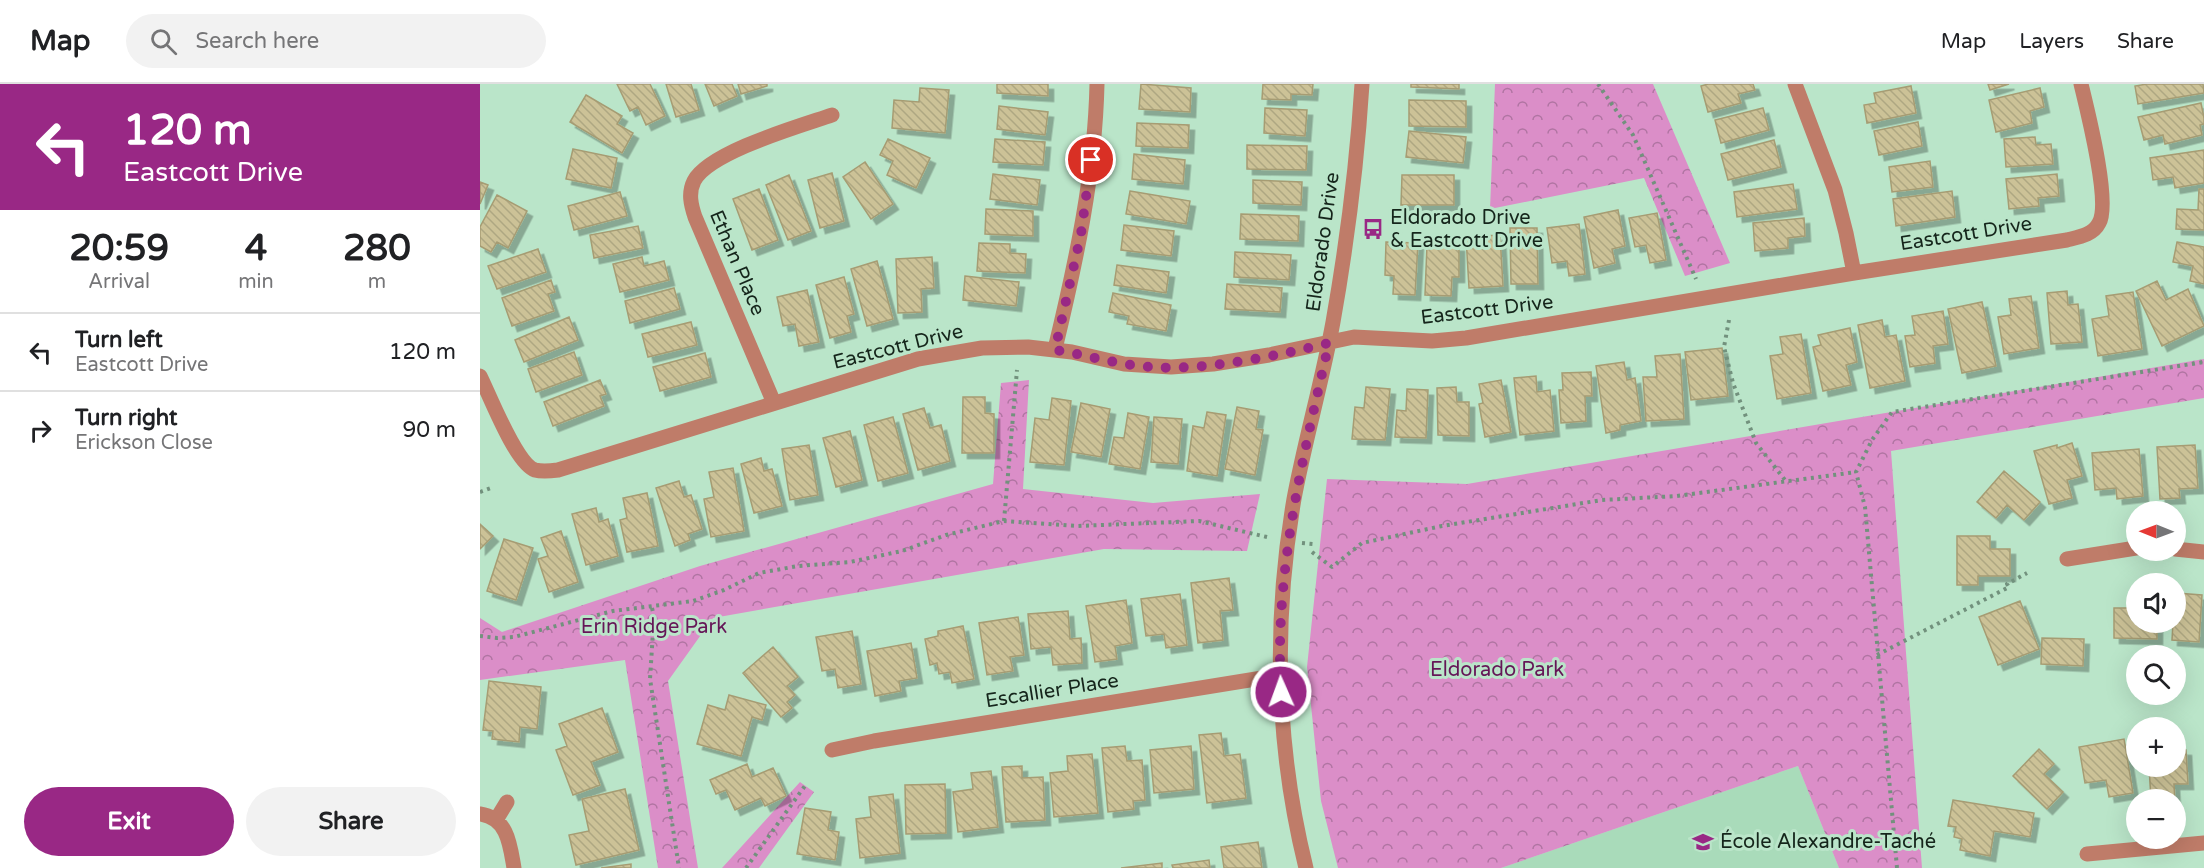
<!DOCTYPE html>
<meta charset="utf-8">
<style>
:root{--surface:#fff;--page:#f2f2f2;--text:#202124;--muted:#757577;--line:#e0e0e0;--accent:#992885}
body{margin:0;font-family:"Varela Round",sans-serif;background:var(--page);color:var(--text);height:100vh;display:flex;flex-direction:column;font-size:22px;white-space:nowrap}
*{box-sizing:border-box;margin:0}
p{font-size:20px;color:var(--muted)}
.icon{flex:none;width:33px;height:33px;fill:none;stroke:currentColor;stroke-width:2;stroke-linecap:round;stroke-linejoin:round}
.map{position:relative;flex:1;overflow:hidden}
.details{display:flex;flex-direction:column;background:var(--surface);width:480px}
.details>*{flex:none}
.top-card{background:#992885;color:#fff;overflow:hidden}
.needle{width:39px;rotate:271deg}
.fabs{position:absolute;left:1646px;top:417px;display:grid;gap:12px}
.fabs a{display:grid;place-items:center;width:60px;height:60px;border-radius:50%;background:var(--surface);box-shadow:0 6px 24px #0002;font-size:30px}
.pin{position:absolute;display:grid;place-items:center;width:51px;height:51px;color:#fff;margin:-26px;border:3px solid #fff;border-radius:50%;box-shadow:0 2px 6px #0007}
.me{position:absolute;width:66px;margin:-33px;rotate:358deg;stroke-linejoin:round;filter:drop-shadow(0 0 4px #0008)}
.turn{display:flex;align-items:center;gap:21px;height:126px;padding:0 24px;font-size:27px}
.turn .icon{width:78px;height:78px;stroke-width:2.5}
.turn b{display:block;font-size:42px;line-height:51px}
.eta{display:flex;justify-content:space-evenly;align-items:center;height:102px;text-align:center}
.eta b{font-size:36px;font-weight:800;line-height:42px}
.button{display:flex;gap:12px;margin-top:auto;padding:12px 24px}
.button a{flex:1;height:69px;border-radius:36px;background:var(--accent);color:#fff;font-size:24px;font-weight:800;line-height:69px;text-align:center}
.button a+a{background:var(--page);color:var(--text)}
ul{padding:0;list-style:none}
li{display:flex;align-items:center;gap:18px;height:78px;padding:0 24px;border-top:2px solid var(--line)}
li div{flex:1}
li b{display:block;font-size:22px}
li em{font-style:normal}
header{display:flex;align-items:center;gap:36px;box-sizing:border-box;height:84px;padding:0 30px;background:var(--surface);border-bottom:2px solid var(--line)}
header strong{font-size:28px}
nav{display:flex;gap:33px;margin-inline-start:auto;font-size:21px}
.search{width:420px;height:54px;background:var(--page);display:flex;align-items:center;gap:15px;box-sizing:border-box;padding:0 21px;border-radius:33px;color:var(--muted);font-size:22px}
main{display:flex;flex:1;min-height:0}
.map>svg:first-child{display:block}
.built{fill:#a9dbba}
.forest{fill:url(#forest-crowns)}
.building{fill:url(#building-back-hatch);stroke:#a69c73;stroke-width:1.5;filter:url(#shadow)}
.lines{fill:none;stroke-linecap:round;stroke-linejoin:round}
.path{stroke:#72917d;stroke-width:4;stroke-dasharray:3 4.5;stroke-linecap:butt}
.minor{stroke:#bf7c69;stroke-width:15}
.route{stroke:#992885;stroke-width:10;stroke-dasharray:0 18}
.labels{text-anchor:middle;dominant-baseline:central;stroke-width:6;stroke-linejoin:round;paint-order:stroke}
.poi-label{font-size:20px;fill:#15251b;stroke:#bae5c9;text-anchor:start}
.street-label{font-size:20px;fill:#15251b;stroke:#bae5c9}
.park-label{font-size:20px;fill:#651657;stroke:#bae5c9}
</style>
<header>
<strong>Map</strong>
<div class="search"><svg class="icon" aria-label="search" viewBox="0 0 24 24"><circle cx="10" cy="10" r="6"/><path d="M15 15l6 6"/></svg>Search here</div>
<nav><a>Map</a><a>Layers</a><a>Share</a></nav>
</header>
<main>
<section class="details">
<div class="top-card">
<div class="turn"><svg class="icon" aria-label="left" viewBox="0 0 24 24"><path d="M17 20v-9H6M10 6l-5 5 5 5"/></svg><div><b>120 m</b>Eastcott Drive</div></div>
</div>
<div class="eta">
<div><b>20:59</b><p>Arrival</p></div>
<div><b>4</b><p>min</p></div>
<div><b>280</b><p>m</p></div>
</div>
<ul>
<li><svg class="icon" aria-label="left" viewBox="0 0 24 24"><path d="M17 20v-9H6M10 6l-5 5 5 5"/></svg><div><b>Turn left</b><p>Eastcott Drive</p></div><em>120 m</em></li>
<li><svg class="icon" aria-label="right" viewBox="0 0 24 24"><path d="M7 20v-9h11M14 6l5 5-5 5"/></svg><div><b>Turn right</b><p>Erickson Close</p></div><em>90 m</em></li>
</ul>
<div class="button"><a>Exit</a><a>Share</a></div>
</section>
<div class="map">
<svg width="1724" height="784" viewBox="0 0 1724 784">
<defs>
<pattern id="forest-crowns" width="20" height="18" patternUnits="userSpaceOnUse" patternTransform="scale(1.5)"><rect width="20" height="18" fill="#db8ec8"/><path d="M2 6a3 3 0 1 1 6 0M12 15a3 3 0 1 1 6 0" fill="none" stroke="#b074a2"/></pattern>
<pattern id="building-back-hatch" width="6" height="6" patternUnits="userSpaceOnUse" patternTransform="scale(1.5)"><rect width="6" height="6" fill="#ccc297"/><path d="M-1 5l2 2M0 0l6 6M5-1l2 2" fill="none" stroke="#aea782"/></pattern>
<filter id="shadow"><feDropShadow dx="5.5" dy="5.5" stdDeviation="0" flood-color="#0004"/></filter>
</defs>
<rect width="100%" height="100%" fill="#bae5c9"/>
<path class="built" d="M1318 682 1359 784H1021Z"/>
<path class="forest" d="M1015 0H1173L1250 179 1205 192 1164 94 1010 125Z
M1724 275V314L1411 367 1442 784H1359L1318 682 1021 784H858L841 717 827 583 847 395 987 400Z
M549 296 543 405 673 419 780 410 767 467 624 465 233 534 188 597 218 784H178L145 576 0 596V534L22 548 220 482 513 400 521 299Z
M320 698 334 708 279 784H242Z"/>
<path class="building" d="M137 0H170L185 32 166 41 158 23 150 27Z
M186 0H211L219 26 196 33Z
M225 0H252L257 12 234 22Z
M258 0H287V2L261 10Z
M517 0H568V12L517 9Z
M661 0 711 4 710 28 659 25Z
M783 0H833L832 11 811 10V16L782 15Z
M931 0H979V5L931 3Z
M1228 0H1273L1275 6 1258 10 1261 19 1228 28 1221 2Z
M1508 0H1529L1510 6Z
M1667 0H1723L1724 9 1658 20 1655 2Z
M1431 2 1436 29 1387 39 1384 21 1396 19 1394 9Z
M440 4 469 6 465 49 412 44 414 16 439 18Z
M1560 4 1564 23 1550 27 1552 39 1516 48 1509 16Z
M106 11 142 32 137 40 153 49 142 69 90 38Z
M929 16 986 17V43L929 42Z
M1721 19 1724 34V40L1720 41 1722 51 1685 60 1683 51 1664 56 1658 33Z
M519 22 568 28 565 51 517 45Z
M785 24 827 26 825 52 784 49Z
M1283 24 1289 46 1241 59 1235 36Z
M1438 38 1442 62 1399 71 1394 47Z
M657 39 709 41 708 64 656 62Z
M929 47 986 53 983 79 926 73Z
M1555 53 1556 61 1571 60 1573 80 1526 83 1524 55Z
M408 55 450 74 436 104 407 91 413 77 400 71Z
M515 55 565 58 563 81 513 78Z
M1294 56 1301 83 1248 96 1241 70Z
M767 61 827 62 826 86 767 85Z
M93 65 137 74 131 104 86 95Z
M1724 66V99L1695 104 1693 93 1673 96 1670 74Z
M654 70 705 76 703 100 652 95Z
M1450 77 1453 103 1412 108 1409 83Z
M385 78 413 120 391 135 363 93Z
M352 89 364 137 340 144 328 96Z
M513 90 560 96 557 121 510 115Z
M1577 90 1579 112 1558 114 1559 122 1529 125 1526 95Z
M309 91 331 147 308 156 286 101Z
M922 91H974V121H921Z
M773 96 822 98 821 121 773 119Z
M0 98 8 101 0 120Z
M1313 100 1317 125 1257 133 1254 108Z
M279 105 298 156 272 166 253 115Z
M1719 105H1724V146L1696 145 1697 125 1718 126Z
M650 107 710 117 706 140 646 130Z
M1472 107 1475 133 1416 142 1413 115Z
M140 108 147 132 94 146 88 122Z
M17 111 47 127 28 164 17 158 11 168 0 162V143Z
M506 125 553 127V152L505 150Z
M1138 126 1145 162 1132 165 1135 179 1114 184 1104 133Z
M1177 129 1186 176 1170 179 1166 161 1155 163 1149 134Z
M761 130 819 132 818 157 760 155Z
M1324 134 1325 152 1308 154V164L1275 167 1273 139Z
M1099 140 1105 190 1089 192 1087 177 1072 179 1067 144Z
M644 141 694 147 691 172 641 166Z
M158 142 163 164 114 174 110 151Z
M1030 144H1057L1058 200H1031Z
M1020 151 1023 202 989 204 986 153Z
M906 158 938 159 935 211 913 210 914 192 905 191Z
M1697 158 1724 163V200L1710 197 1713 182 1693 178Z
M499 159 530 160V169L546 170 545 189 497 187Z
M947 161 979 162V193H972L971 212 945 211Z
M58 165 66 188 17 205 8 182Z
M755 168 811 171 809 196 754 193Z
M162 173 164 182 184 177 189 196 140 208 133 180Z
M452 173 454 204 441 205 442 228 418 229 416 175Z
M397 177 413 235 387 242 371 185Z
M637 181 689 188 686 209 634 201Z
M485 192 539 198 536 222 483 216Z
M364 193 374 230 367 232 371 248 350 254 336 201Z
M71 196 75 208 68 210 74 227 32 242 22 214Z
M1677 197 1686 216 1708 205 1724 242 1682 262 1656 207Z
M747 200 802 204 800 228 745 225Z
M194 204 200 225 150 239 145 217Z
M327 206 339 258 319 262 315 240 303 242 297 213Z
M1587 207 1588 221 1598 220 1602 258 1571 260 1567 209Z
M1653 208 1662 265 1618 272 1612 235 1629 232 1626 212Z
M633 209 691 221 686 247 647 240 649 232 629 228Z
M1551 212 1559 264 1524 270 1518 233 1531 231 1529 215Z
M1502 218 1516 282 1482 289 1468 225Z
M1463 227 1468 260 1453 262 1455 279 1430 283 1425 252 1435 251 1432 232Z
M89 233 98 256 44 278 35 256Z
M1402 236 1405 253 1416 251 1425 297 1390 304 1378 241Z
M211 238 217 261 168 273 162 250Z
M1370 244 1377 278 1366 281 1371 301 1343 307 1333 263 1341 261 1338 251Z
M1321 250 1331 309 1297 315 1290 272 1303 270 1300 253Z
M1242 264 1248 312 1211 316 1205 268Z
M94 268 102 291 56 308 48 285Z
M225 269 231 293 180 307 173 283Z
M1200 270 1204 335 1166 337 1163 293H1177L1175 272Z
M1144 278 1147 296 1155 294 1161 337 1140 341V346L1126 349 1116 282Z
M1111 288 1112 312H1105L1106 337 1081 339 1079 306H1083L1082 289Z
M1056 292 1057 308 1070 306 1074 347 1040 351 1034 294Z
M120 296 126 310 120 312 124 322 73 342 64 318Z
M1021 296 1031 348 1005 353 999 320 1003 319 999 300Z
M886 303 910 305 905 356 872 355 875 323 884 324Z
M976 303 977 318H989V352L958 351 957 304Z
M927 305 948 306 946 354 915 353 917 326 926 327Z
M483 313H505V329L514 330V369H482Z
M572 314 591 317 584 381 550 378 555 334 569 336Z
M601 319 630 325 621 373 591 368Z
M757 323 779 327 776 345 783 346 775 391 745 385Z
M444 324 450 344 461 341 470 377 438 386 423 330Z
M727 328 746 331 737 392 707 387 713 342 724 344Z
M648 329 669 333 660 385 629 380 634 353 644 354Z
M413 333 428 389 398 397 384 341Z
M674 333 702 335 698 380 671 378Z
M370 347 382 396 356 403 343 354Z
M1592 359 1602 392 1587 396 1592 414 1569 420 1554 367 1577 361V364Z
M329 361 338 411 310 416 302 365Z
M1715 361 1718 404 1699 405 1700 414 1680 415 1677 363Z
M1659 365 1663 412 1637 415 1636 404 1615 406 1612 369Z
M281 374 284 387 292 385 302 422 274 429 261 380Z
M253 384 264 447 231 453 224 415 234 413 229 388Z
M1524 387 1560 418 1544 436 1527 421 1516 434 1497 418Z
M199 397 204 413 211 411 222 445 208 450 210 456 195 462 176 404Z
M167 409 178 462 147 468 140 436 147 434 143 414Z
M116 424 119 438 128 435 138 472 106 481 92 430Z
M0 440 13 452 0 465Z
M81 447 98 498 69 508 58 475 68 472 61 454Z
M1477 452H1510V465H1530V492H1498V501H1477Z
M24 455 53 464 36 516 7 507Z
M749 494 753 526 740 527 743 556 718 559 711 499Z
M1696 509 1722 511 1719 558 1692 556 1693 538H1695Z
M700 510 707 561 686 564 684 550 666 552 661 515Z
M1648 514H1656V538H1677V555L1634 554V524H1648Z
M646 516 652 559 635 562 637 575 615 578 606 522Z
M1540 517 1559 565 1518 581 1499 533Z
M588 527 590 555 601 554 602 579 573 581 571 563 551 565 548 530Z
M538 533 544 571 530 573 533 587 507 591 499 539Z
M483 542 494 595 472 599 470 588 459 590 457 579 450 581 445 555 458 552V547Z
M372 547 381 600 358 604 355 585 342 587 336 553Z
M1562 554 1604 555 1603 582 1561 580Z
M431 559 437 594 419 597 421 607 395 612 387 567Z
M293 563 318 593 307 602 315 611 307 618 312 624 301 633 263 589Z
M9 597 61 603 57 645 40 643 39 658 12 655 13 647 3 646Z
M249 611 286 621 282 636 272 633 261 672 217 660 228 621 245 626Z
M122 624 138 668 111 678 120 701 93 711 76 666 87 662 79 640Z
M741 649 744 672 760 670 766 714 727 719 719 651Z
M1644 655 1653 709 1629 713 1626 696 1605 699 1599 663Z
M645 662 647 677 662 676 665 716 653 717 654 725 628 728 622 664Z
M711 662 714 705 674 709 670 666Z
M1559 665 1574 680 1564 690 1583 708 1567 725 1533 692Z
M1695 666H1706L1708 700H1694L1695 719V716H1671L1669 682H1695Z
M612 670 618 729 574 733 570 689 588 687 587 672Z
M267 680 272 693 293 684 306 712 285 722 281 714 255 726 246 706 236 710 230 696Z
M542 682V694L563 693 565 736 526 738 522 683Z
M511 687 518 743 478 748 473 708 493 705 491 689Z
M465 700 466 749 426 750 425 701Z
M145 705 159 766 96 781 89 751 109 747 102 715Z
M413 710 420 769 380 774 376 735 391 733 389 713Z
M1473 716 1554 729 1550 753 1514 747 1510 772 1480 766 1482 755 1474 753 1476 743 1468 742Z
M325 724 351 728 348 746 359 748 355 776 317 770Z
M778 758 782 784H744L741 763Z
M729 776 730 784H693L692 781Z
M682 779V784H641Z
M151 780V784H121Z"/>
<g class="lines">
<path class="path" d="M1118 0 1153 51 1216 195
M1249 236 1244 263 1253 299 1276 359 1305 396
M0 408 14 403
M524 437 537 286
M822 459 833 460
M832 468 852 483 882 459 962 442 1122 416 1197 412 1376 388
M172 524 174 532 170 595 199 784
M0 552 17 554 34 553 133 527 213 517 244 506 279 489 318 482 370 478 422 467 466 451 524 437 597 442 719 437 791 454
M1397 571 1529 503 1527 500 1547 489
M266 784 327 699
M1417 784 1385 423 1376 388 1392 356 1412 328 1724 278"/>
<path class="minor" d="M1315 0 1355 106 1366 149 1374 189
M575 265C596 178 615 90 617 0
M0 292C10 312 36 380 55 386 62 388 71 387 78 386L438 275 502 264 548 263 592 268 644 280 691 283 733 280 789 271 874 253 952 257 986 254 1374 189 1587 156C1599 153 1613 151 1619 139 1631 119 1607 25 1601 0
M294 319 215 133C211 121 208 109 214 97 229 68 320 42 352 31
M1695 465 1724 468
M1587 475 1656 464
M352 666 394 657 800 591
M0 730C28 734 30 761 34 784
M16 736 27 718
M1607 770 1724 759
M826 784C796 663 793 538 814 415 825 356 842 298 853 238 867 159 877 80 882 0"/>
</g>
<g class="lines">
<path class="route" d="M611 76 601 150 575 266C607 271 638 281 671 283 724 287 797 272 849 259 823 374 794 489 801 608"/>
</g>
<defs>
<symbol id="bus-bare" viewBox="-9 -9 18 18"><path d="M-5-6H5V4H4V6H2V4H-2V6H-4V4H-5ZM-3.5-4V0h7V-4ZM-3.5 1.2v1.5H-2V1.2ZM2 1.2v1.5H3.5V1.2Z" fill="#992885" stroke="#bae5c9" stroke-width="2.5" paint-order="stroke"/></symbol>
<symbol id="school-bare" viewBox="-9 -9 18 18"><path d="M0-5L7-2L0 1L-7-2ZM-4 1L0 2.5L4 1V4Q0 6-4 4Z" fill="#992885" stroke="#bae5c9" stroke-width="2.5" paint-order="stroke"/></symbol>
</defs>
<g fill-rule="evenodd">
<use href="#bus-bare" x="878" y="130" width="30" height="30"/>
<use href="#school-bare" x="1208" y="743" width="30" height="30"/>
</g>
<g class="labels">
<g class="poi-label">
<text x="910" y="134">Eldorado Drive<tspan x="910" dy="23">&amp; Eastcott Drive</tspan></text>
<text x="1240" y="758">École Alexandre-Taché</text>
</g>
<g class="street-label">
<text transform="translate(1486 150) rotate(-9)">Eastcott Drive</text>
<text transform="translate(843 158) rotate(-82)">Eldorado Drive</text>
<text transform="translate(257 179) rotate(67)">Ethan Place</text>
<text transform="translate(1007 226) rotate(-7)">Eastcott Drive</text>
<text transform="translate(418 263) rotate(-14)">Eastcott Drive</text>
<text transform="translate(572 607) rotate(-9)">Escallier Place</text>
</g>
<g class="park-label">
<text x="174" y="543">Erin Ridge Park</text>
<text x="1017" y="586">Eldorado Park</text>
</g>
</g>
</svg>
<div class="fabs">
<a><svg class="needle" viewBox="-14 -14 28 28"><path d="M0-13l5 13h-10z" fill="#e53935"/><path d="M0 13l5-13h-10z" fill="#757577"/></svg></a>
<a><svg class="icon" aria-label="sound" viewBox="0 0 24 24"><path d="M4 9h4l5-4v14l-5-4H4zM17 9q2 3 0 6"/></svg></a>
<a><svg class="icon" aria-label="search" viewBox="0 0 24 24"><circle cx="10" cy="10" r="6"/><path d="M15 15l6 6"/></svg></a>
<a>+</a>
<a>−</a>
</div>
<div class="pin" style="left:611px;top:76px;background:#d93025"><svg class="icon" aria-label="arrive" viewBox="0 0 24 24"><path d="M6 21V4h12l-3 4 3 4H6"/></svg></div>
<svg class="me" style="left:801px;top:608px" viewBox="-20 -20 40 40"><circle r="17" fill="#992885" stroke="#fff" stroke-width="3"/><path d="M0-11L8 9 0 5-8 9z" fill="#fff"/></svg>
</div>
</main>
